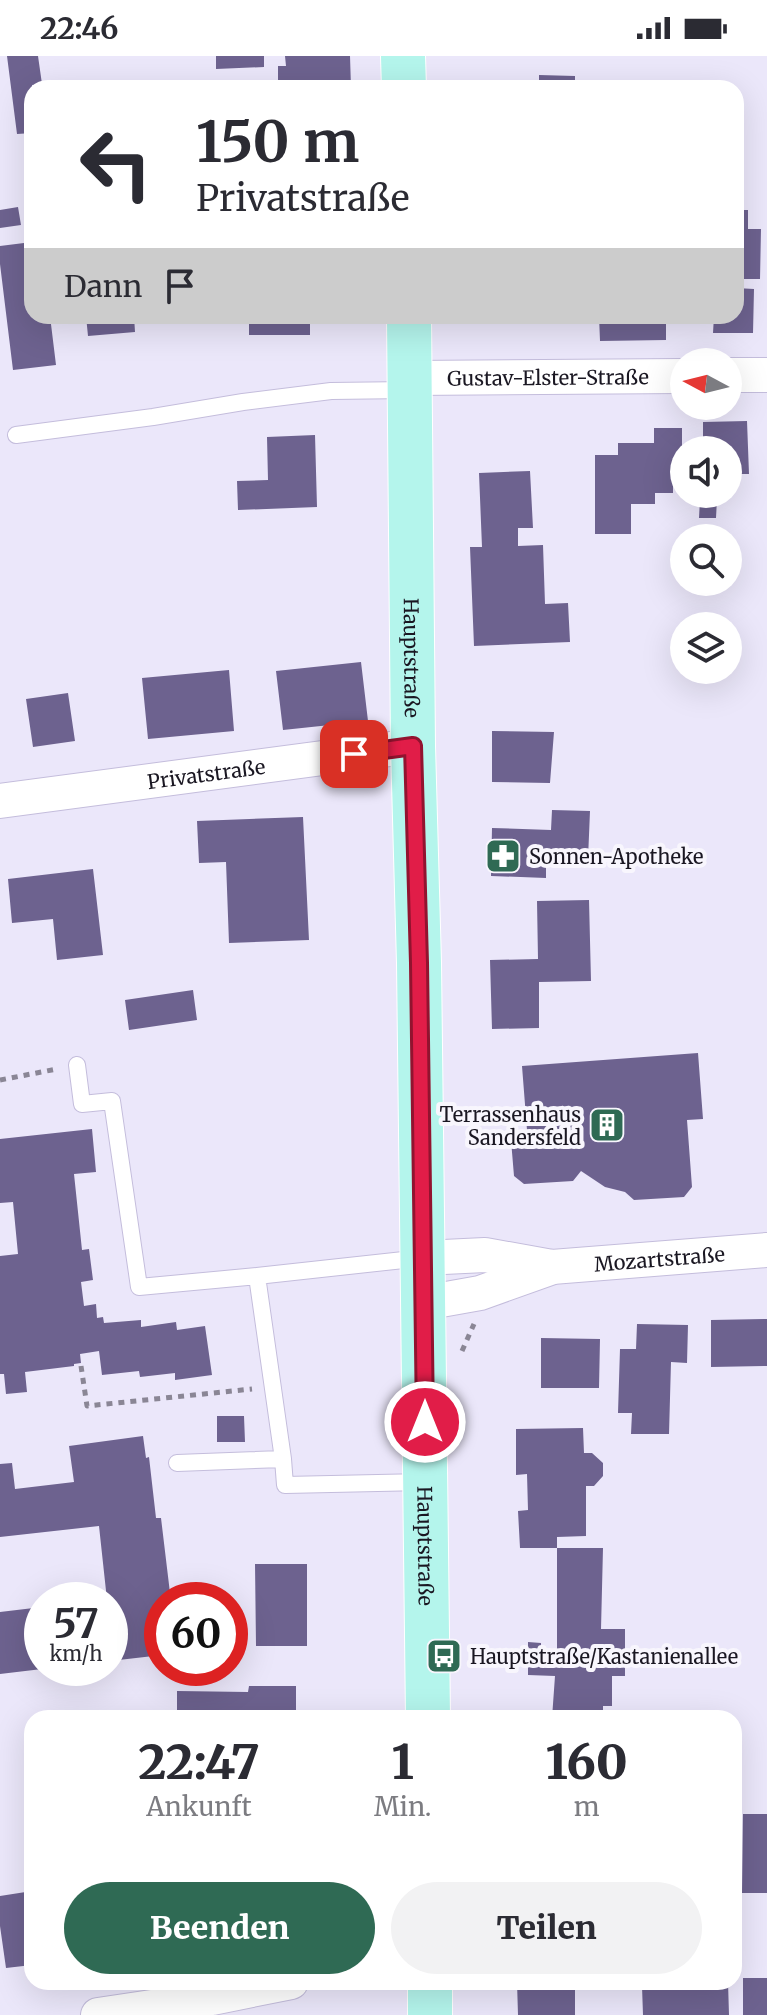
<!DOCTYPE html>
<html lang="de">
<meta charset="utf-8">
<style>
:root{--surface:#fff;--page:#f2f2f3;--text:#2b2b33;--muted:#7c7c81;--accent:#2f6a54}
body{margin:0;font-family:Merriweather,serif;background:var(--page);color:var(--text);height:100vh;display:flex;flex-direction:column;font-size:30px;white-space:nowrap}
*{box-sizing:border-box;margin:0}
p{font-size:26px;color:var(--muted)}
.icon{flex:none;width:44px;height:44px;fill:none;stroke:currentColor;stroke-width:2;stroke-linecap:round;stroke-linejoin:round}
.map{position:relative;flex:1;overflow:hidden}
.details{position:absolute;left:24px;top:1654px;width:718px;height:280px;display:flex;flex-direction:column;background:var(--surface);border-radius:24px;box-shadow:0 8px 32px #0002}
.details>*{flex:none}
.top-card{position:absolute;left:24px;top:24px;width:720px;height:244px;border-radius:24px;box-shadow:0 8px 32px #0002;background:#fff;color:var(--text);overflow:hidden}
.needle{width:52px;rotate:277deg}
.buttons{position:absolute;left:670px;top:292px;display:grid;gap:16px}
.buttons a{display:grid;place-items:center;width:72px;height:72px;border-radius:50%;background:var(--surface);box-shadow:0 8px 32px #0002;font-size:40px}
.speed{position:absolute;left:24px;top:1526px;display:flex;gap:16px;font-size:40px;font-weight:700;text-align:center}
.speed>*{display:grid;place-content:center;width:104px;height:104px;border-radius:50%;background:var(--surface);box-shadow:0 8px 32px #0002;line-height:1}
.speed small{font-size:20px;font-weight:400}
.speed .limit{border:12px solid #d22;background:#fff;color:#111}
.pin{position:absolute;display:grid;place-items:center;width:68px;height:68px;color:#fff;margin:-34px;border-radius:16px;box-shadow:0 4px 12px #0006}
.me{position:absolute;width:88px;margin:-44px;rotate:0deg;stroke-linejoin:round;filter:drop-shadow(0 0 6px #0008)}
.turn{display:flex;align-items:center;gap:28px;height:168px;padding:0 40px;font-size:36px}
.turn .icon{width:104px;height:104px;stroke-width:2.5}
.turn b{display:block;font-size:56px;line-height:68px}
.then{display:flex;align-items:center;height:76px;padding:0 40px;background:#0003;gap:16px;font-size:30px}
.eta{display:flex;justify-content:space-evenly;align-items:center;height:136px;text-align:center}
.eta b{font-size:48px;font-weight:800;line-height:56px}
.primary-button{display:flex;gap:16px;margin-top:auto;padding:16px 40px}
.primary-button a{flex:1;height:92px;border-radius:48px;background:var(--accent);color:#fff;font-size:32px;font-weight:800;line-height:92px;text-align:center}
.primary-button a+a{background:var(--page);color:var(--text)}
.status{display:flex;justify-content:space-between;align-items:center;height:56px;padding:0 40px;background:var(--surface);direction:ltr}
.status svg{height:22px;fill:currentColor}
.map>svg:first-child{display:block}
.building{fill:#6d628f}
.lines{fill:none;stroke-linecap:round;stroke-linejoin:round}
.lane-casing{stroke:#c4bddc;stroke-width:18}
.street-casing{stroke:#c4bddc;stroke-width:36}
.primary-casing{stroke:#fff;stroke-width:46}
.path{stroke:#8a8695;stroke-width:5;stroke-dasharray:6 6;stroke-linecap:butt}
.lane{stroke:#fff;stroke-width:16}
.street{stroke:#fff;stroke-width:34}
.primary{stroke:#b4f5ec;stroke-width:44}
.route-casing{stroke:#92132f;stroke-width:20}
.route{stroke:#e11d48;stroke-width:14}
.labels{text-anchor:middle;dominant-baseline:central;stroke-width:8;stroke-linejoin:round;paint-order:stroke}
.street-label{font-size:20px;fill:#1a1722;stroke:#f8f6fd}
.poi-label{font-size:20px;fill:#1a1722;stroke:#f8f6fd;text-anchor:start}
</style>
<div class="status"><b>22:46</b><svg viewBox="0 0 49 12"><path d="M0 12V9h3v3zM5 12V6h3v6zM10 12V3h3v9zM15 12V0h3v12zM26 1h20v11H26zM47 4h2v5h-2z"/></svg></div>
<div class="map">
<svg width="767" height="1959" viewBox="0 0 767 1959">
<rect width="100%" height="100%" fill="#ebe7fa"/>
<path class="building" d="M7 0H38L42 28 32 29V77L17 78Z
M216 0H264V11L216 13Z
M285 0H350L351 32H278V10H286Z
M539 19 575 20V32H539Z
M18 151 21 169 0 172V154Z
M736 154H748V173H761L760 223H736Z
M32 186V260H50L56 309 13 314 0 208V190Z
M736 232 754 233 753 277H713L714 260H736Z
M86 260H134L135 276 88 280Z
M249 260H310V279H249Z
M599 260H666V284L600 285Z
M747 365 749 418H728V394H703V366Z
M654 372H682V409L673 408V437H655V448H631V478H595V399H618V387H654Z
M315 379 317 451 238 454 237 425 268 424 267 381Z
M530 415 533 472H518V490L543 489 545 548 568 547 570 586 474 590 470 491H482L479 417Z
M700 443H717L716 462H699Z
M361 606 368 665 283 674 276 615Z
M229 614 234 675 148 683 142 622Z
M68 637 75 685 33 691 26 643Z
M492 675 554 676 550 727 492 726Z
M552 754 590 755 588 803 546 802V822L491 820 492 772 551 774Z
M303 761 309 884 229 887 226 806 199 807 197 765Z
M93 813 103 899 57 904 53 863 12 867 8 823Z
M589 844 591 925 539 926V972L492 973 490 904 538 903 537 845Z
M193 934 197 964 129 974 125 944Z
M698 997 703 1063 687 1064 692 1131 684 1141 634 1144 625 1136 605 1131 581 1115 573 1125 524 1128 514 1120 511 1084 520 1074H527L522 1010Z
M92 1073 96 1116 74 1118 82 1194 89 1193 93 1224 81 1226 84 1250 96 1248 97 1262 103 1261 104 1267 141 1264V1271L176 1266 177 1274 205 1270 212 1319 175 1324V1317L140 1321 139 1315 102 1319 99 1295 80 1298 81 1307 74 1308V1310L25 1316 27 1336 6 1338 4 1318H0V1200L18 1198 13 1146 0 1147V1083Z
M767 1263V1310L711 1311V1264Z
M637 1268 688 1269 687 1307 671 1306 669 1378H631L632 1357H618L620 1293H636Z
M541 1282 600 1283 599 1332H541Z
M217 1360H244L245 1386H217Z
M583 1372 584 1397H592L603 1407V1420L594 1430H586V1480L557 1481V1492H520L518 1455 528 1454 527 1418 516 1419V1373Z
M143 1380 146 1402 149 1401 156 1462H161L170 1537H165L166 1544H162V1599L110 1605V1544H107L99 1470 0 1481V1408L12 1407 15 1433 74 1426 69 1390Z
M557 1492H603L601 1573H625V1620H612V1650H603V1662H552L555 1620 528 1619V1586L541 1587V1593H557Z
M255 1508H307V1590H256Z
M42 1551V1613L0 1618V1556Z
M249 1630H296V1662H177V1635L248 1636Z
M743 1758H767V1837H742Z
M32 1835V1909L6 1912 0 1870V1840Z
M743 1922H767V1959H743Z
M517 1926H575V1959H518Z
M649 1926H728L729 1959H643L642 1930H649Z"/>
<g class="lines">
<defs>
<path id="lane" d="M16 379 153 361 243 346 331 335 408 334
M77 1009 82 1048 112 1045 139 1231 257 1220 283 1403
M257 1220 422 1202
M177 1407 283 1403 285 1429 424 1426"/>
<g id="street">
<path d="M728 319H767"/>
<path id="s1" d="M410 322 684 320"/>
<path id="s2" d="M0 745 413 690"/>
<path id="s3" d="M423 1202 485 1199 552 1211 767 1194"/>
<path d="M424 1247 480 1237 550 1212"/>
<path d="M98 1959 212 1942 291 1926"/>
</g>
<g id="primary">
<path d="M403 0 404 32"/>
<path id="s4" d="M409 260 413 690 419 907 428 1662"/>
<path d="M430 1926V1959"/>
</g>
</defs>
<use href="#lane" class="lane-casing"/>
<use href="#street" class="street-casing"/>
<use href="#primary" class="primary-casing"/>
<path class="path" d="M0 1024 57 1013
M462 1295 474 1268
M81 1310 87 1350 252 1333"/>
<use href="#lane" class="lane"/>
<use href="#street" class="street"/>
<use href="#primary" class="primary"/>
</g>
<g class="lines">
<defs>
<path id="route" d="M354 698 413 690 419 907 425 1366"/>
</defs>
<use href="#route" class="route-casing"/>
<use href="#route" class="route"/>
</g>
<defs>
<symbol id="pharmacy-square" viewBox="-11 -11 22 22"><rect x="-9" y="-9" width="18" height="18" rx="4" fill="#2f6a54" stroke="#f8f6fd"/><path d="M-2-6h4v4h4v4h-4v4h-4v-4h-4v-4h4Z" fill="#fff"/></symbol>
<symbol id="building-square" viewBox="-11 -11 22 22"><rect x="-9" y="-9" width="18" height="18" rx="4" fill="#2f6a54" stroke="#f8f6fd"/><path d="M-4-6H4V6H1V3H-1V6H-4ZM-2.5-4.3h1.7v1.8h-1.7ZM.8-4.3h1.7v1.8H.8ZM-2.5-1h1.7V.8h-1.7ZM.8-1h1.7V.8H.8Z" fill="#fff"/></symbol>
<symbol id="bus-square" viewBox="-11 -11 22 22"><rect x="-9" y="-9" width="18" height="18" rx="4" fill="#2f6a54" stroke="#f8f6fd"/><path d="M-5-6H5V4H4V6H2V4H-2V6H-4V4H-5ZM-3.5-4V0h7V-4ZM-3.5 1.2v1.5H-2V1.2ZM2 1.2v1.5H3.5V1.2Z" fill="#fff"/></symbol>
</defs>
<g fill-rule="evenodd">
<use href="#pharmacy-square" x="483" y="780" width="40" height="40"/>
<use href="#building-square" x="587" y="1049" width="40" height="40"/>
<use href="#bus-square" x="424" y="1580" width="40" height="40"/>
</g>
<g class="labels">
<g class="street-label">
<text stroke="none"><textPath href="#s1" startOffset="138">Gustav-Elster-Straße</textPath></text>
<text stroke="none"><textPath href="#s4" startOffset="342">Hauptstraße</textPath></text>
<text stroke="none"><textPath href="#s2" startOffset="208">Privatstraße</textPath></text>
<text stroke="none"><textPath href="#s3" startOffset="238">Mozartstraße</textPath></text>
<text stroke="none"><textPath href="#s4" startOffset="1230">Hauptstraße</textPath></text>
</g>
<g class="poi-label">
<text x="529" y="800">Sonnen-Apotheke</text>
<text x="581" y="1058" text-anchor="end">Terrassenhaus<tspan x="581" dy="23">Sandersfeld</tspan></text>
<text x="470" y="1600">Hauptstraße/Kastanienallee</text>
</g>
</g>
</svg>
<div class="buttons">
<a><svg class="needle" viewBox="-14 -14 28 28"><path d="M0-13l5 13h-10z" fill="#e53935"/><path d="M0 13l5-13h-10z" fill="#7c7c81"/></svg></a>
<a><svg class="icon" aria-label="sound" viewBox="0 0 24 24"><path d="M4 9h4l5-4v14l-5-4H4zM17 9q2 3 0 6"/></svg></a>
<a><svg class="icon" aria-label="search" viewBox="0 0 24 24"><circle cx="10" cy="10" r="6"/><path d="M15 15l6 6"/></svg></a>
<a><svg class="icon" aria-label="layers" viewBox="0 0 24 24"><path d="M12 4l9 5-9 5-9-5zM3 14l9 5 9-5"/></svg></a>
</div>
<div class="speed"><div>57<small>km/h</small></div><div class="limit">60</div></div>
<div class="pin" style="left:354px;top:698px;background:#d93025"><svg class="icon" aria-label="arrive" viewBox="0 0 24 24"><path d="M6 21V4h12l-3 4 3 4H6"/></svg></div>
<svg class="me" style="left:425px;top:1366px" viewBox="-20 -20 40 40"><circle r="17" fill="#e11d48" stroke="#fff" stroke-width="3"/><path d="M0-11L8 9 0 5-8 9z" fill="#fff"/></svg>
<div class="top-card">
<div class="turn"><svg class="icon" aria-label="left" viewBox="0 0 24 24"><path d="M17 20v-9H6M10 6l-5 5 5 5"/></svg><div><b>150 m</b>Privatstraße</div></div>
<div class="then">Dann<svg class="icon" aria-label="arrive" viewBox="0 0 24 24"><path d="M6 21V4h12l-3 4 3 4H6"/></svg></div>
</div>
<section class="details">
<div class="eta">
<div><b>22:47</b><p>Ankunft</p></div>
<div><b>1</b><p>Min.</p></div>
<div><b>160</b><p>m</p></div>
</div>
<div class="primary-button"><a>Beenden</a><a>Teilen</a></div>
</section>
</div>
